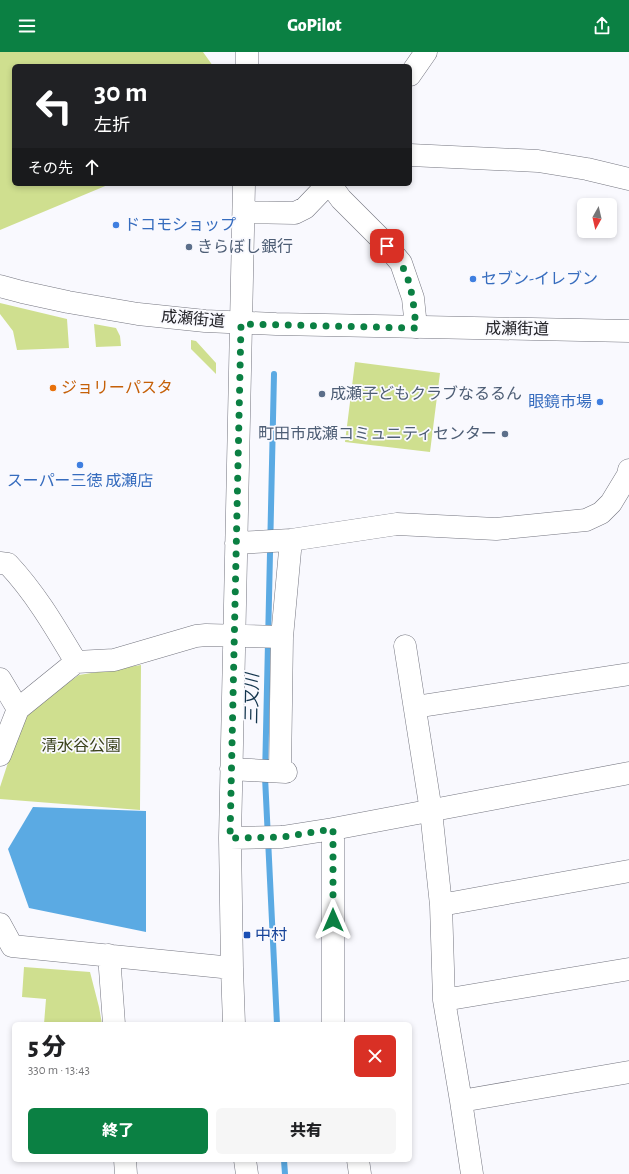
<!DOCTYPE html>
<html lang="ja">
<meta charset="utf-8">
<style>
:root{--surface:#fff;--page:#f6f6f6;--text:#202124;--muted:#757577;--accent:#0b8043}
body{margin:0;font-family:"Alegreya Sans","Noto Sans JP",sans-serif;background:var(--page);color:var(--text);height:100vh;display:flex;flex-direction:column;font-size:15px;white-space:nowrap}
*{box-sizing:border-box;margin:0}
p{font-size:13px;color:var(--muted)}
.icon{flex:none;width:22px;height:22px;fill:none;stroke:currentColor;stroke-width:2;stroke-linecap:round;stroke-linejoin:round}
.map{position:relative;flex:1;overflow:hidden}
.details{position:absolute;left:12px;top:970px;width:400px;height:140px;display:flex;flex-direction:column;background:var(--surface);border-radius:6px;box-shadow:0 2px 6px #0003}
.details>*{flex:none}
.top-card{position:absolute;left:12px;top:12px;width:400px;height:122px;border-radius:6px;box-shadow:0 2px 6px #0003;background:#202124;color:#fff;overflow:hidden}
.needle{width:26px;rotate:188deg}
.tools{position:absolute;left:577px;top:146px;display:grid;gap:8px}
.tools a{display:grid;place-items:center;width:40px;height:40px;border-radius:6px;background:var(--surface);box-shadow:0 2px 6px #0003;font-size:20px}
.pin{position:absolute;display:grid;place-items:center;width:34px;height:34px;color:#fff;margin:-17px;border-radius:8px;box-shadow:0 2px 6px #0006}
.me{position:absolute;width:44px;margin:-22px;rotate:0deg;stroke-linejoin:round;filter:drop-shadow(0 0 3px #0008)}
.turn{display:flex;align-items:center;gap:14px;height:84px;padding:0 16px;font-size:18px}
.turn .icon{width:52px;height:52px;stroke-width:2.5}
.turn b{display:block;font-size:28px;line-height:34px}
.then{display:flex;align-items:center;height:38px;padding:0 16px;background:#0003;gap:8px;font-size:15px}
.round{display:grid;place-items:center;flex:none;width:42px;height:42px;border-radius:6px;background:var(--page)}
.overview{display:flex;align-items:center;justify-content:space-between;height:68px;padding:0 16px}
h1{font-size:24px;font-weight:800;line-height:30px}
.cta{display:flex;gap:8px;margin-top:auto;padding:8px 16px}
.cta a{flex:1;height:46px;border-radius:6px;background:var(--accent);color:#fff;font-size:16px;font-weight:800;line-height:46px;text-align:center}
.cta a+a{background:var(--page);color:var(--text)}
header{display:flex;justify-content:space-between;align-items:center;height:52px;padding:0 16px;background:var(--accent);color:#fff;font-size:18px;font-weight:800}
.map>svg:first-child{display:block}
.green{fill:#cfdf8f}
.water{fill:#5baae3}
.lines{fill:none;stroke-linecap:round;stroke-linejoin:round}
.stream{stroke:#5baae3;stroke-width:6}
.minor-casing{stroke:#757680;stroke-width:23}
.major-casing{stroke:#757680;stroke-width:23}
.minor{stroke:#fff;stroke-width:22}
.major{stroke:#fff;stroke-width:22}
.route{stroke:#0b8043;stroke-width:7;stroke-dasharray:0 12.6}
.shop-dot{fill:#3f7fe0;stroke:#f9f9fe;stroke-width:1.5}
.service-dot{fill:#5c6f8a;stroke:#f9f9fe;stroke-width:1.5}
.food-dot{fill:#e8710a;stroke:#f9f9fe;stroke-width:1.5}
.transit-dot{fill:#1a4fb4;stroke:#f9f9fe;stroke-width:1.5}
.labels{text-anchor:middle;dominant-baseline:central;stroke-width:3.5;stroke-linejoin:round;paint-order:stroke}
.shop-label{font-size:16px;fill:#366cbe;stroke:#f9f9fe;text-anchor:start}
.service-label{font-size:16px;fill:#4e5e75;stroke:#f9f9fe;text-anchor:start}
.street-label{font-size:16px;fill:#232328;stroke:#f9f9fe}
.food-label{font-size:16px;fill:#c56008;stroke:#f9f9fe;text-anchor:start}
.park-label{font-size:16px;fill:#3a411c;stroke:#f9f9fe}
.transit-label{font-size:16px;fill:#164399;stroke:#f9f9fe;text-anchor:start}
.water-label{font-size:17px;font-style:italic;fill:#12344c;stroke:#f9f9fe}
</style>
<header><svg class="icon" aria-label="menu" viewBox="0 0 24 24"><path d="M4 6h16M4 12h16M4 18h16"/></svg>GoPilot<svg class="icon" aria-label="share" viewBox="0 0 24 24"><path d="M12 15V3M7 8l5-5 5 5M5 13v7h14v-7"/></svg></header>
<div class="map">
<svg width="629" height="1122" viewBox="0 0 629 1122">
<rect width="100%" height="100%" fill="#f9f9fe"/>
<path class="green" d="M0 0H203L213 14H14V132H110L0 178Z
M0 251 67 267 69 296 17 298 13 279 0 262Z
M94 272 116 276 120 284 121 294 96 295Z
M191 288 196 289 216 311V322L191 297Z
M355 310 440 321 430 400 345 390Z
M141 613 140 758 0 747V735L24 662 79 623Z
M24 915 90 920 99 955 102 972H44L46 947 22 945Z"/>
<path class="water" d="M33 755 146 759V880L29 856 8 797Z"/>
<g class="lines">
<path class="stream" d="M274 322 265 725 277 972
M284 1108 285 1122"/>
<defs>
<path id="minor" d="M247 14V0
M410 23 426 0
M410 103 538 109 587 117 629 127
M330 132 341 147 380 186 401 211 413 246 416 275
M244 160 295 161 305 156 328 132
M236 491 291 488 397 472 496 477 586 468 601 461 611 451 628 423 629 418
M0 511 8 512C36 542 55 575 76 610
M405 594 431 759 441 853 444 948 461 1049 472 1122
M0 627 18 657
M415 655 629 622
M0 703 18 657 76 610 114 608 196 584 206 583 282 585 291 488
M231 717 286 720
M280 719 282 585
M230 786 282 785 333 777 629 721
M441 853 629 819
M0 872 12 894 232 916
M109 903 114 972
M444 948 629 917
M234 972 232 916 230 786 244 132
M333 972V777
M461 1049 629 1020
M125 1108 126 1122
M245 1108 247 1122
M358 1108 360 1122"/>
<path id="major" d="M0 234 22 240 68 250 138 262 205 269 276 272 629 279"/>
</defs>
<use href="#minor" class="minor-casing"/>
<use href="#major" class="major-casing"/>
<use href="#minor" class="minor"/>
<use href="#major" class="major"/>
</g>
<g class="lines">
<path class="route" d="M333 868V777L282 785 230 786 241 272 416 276C414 255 412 230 401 212 397 206 391 200 387 194"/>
</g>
<g class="shop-dot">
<circle cx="116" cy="173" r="4"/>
<circle cx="473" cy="227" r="4"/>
<circle cx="600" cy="350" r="4"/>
<circle cx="80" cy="413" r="4"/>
</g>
<g class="service-dot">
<circle cx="189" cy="195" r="4"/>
<circle cx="322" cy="342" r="4"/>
<circle cx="505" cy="382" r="4"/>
</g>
<circle class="food-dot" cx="53" cy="336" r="4"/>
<rect class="transit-dot" x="243" y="879" width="8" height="8" rx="2"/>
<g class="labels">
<g class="shop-label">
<text x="124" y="173">ドコモショップ</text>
<text x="481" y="227">セブン-イレブン</text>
<text x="592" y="350" text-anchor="end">眼鏡市場</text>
<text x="80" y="429" text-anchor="middle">スーパー三徳 成瀬店</text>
</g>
<g class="service-label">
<text x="197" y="195">きらぼし銀行</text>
<text x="330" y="342">成瀬子どもクラブなるるん</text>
<text x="497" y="382" text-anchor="end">町田市成瀬コミュニティセンター</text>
</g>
<g class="street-label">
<text transform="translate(193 267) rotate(5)">成瀬街道</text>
<text transform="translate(517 277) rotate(1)">成瀬街道</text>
</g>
<g class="food-label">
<text x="61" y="336">ジョリーパスタ</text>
</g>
<g class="park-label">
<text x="81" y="694">清水谷公園</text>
</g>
<g class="transit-label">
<text x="255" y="883">中村</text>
</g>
<g class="water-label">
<text transform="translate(252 647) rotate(-89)">三又川</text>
</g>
</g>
</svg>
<div class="tools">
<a><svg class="needle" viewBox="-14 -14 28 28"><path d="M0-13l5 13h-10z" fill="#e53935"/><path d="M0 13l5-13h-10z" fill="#757577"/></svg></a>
</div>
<div class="pin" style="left:387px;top:194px;background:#d93025"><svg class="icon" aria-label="arrive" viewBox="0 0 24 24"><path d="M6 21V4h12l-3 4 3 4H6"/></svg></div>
<svg class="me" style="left:333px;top:868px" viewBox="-20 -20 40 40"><path d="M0-17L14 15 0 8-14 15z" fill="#0b8043" stroke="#fff" stroke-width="4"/></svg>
<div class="top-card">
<div class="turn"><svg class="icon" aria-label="left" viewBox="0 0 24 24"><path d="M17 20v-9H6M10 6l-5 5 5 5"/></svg><div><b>30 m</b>左折</div></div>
<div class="then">その先<svg class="icon" aria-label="ahead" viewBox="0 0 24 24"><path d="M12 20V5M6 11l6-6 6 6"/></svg></div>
</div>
<section class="details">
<div class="overview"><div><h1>5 分</h1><p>330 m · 13:43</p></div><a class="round" style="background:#d93025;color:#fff"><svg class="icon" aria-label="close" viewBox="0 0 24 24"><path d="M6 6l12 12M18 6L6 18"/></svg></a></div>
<div class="cta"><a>終了</a><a>共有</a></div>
</section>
</div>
